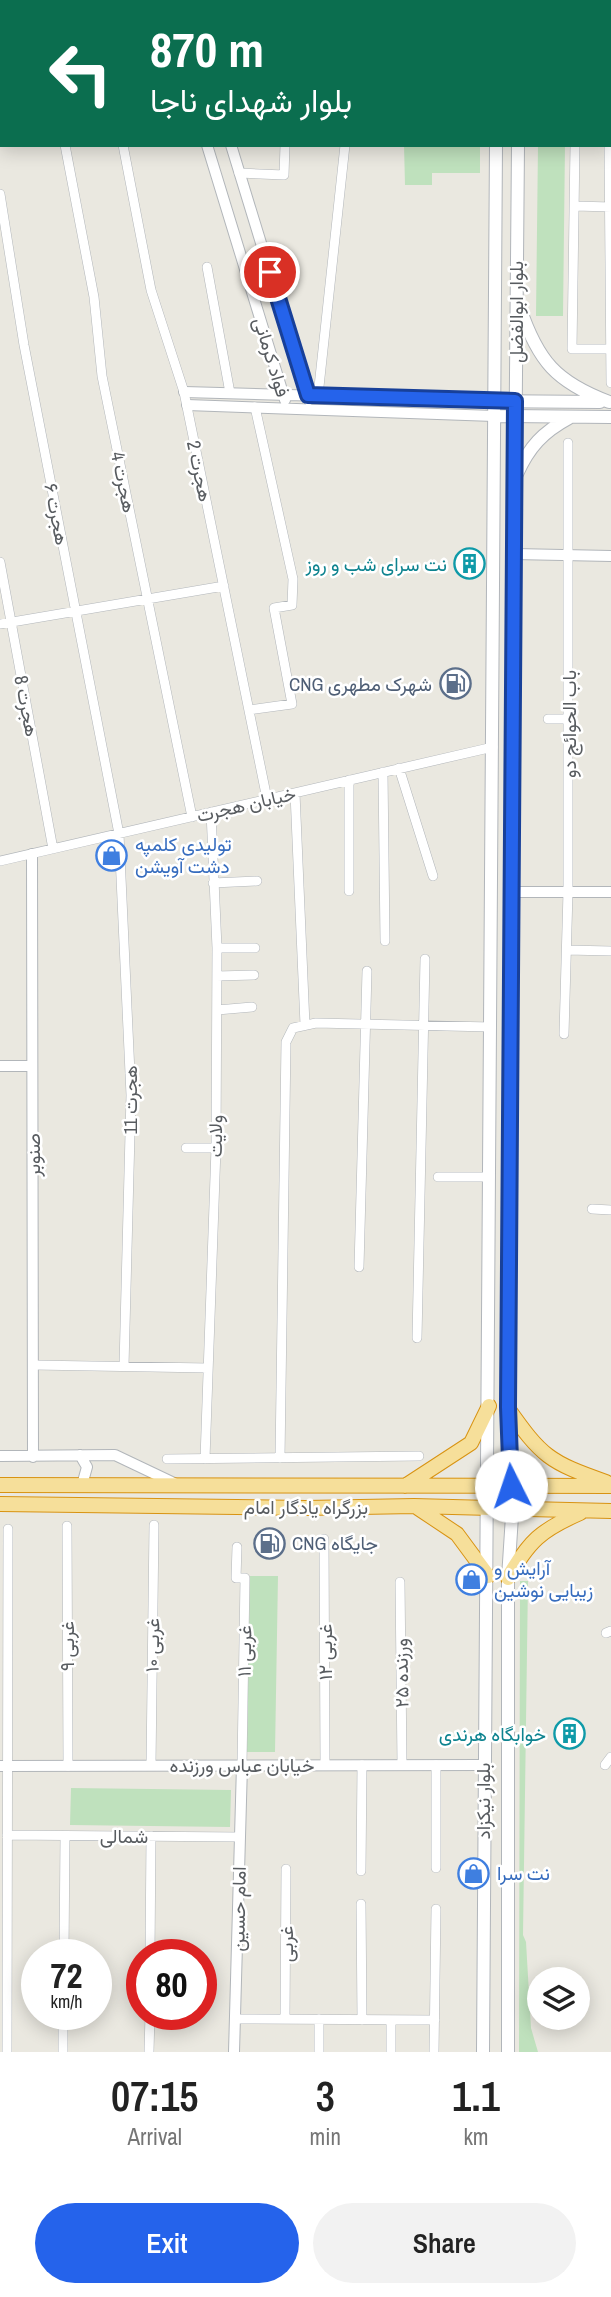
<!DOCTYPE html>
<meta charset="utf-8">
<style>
:root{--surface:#fff;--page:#f2f2f2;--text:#222;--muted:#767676;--accent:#2563eb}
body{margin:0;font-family:"Archivo Narrow",Vazirmatn,sans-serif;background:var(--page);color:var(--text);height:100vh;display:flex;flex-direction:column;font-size:26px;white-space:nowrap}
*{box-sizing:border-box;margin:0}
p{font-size:23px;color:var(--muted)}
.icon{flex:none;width:38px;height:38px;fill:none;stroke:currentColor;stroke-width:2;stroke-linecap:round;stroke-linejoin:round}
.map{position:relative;height:2052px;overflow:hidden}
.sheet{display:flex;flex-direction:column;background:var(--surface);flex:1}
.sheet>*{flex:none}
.hud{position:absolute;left:0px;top:0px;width:612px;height:147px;box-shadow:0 4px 18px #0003;background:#0b6e4f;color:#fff;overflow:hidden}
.fabs{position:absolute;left:527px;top:1967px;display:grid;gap:14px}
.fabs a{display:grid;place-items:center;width:63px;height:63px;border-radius:50%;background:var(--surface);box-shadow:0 4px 18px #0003;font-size:35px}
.speed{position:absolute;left:21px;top:1939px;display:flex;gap:14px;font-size:35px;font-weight:700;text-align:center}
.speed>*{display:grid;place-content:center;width:91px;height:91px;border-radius:50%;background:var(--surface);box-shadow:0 4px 18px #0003;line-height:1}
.speed small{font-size:18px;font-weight:400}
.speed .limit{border:10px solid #d22;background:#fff;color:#111}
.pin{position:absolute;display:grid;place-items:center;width:60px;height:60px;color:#fff;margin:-30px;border:4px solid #fff;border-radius:50%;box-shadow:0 2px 7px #0007}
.me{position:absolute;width:77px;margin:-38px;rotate:356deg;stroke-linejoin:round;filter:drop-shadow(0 0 5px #0008)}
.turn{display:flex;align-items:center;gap:24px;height:147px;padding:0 35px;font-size:32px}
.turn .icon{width:91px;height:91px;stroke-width:2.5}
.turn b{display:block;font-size:49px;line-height:60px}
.eta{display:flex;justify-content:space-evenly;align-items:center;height:119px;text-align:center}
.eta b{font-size:42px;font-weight:600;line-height:49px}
.action{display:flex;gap:14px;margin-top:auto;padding:14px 35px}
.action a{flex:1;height:80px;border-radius:42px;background:var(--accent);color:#fff;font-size:28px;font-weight:600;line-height:80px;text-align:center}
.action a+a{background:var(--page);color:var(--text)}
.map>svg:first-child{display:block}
.green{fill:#bfe1bd}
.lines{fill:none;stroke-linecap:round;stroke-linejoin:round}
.minor-casing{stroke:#b2b6ba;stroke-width:10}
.tertiary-casing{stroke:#b2b6ba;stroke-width:12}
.secondary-casing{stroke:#b1b5ba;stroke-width:14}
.trunk-casing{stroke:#d89312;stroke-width:16}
.minor{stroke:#fff;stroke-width:9}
.tertiary{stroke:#fff;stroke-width:10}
.secondary{stroke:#fff;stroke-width:12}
.trunk{stroke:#f6df9a;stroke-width:14}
.route-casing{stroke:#184099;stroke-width:18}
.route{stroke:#2563eb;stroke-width:12}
.labels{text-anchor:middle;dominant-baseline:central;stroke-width:5;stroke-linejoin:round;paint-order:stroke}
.street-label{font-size:19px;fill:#585c60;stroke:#fff}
.culture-label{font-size:19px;fill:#0d838f;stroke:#fff;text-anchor:end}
.service-label{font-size:19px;fill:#4e5e75;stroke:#fff;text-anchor:end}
.shop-label{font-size:19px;fill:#366cbe;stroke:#fff;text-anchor:start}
</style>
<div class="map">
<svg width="611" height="2052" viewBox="0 0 611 2052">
<rect width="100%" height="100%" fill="#eae8e0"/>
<path class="green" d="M404 145H480V173H432V185H405Z
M538 145H565L563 316H536Z
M250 1576H278L275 1752H247Z
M520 1581H528L523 1935 526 1942 531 2028 538 2052H519Z
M71 1788 231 1790 230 1827 70 1825Z"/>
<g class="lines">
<defs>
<path id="minor" d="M99 0V2
M229 2 230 0
M292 2V0
M364 2V0
M0 79H2
M65 145 94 297 102 376 192 817
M123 145 151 290 184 392 267 799
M575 145 572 349H609
M609 145 611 383
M239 173 284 175 285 145
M0 194 24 345 119 834 131 1095 124 1366
M575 206 611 207
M207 267 230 393
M318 396 345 145
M0 562 53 849
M0 624 224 586
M249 710 292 704 274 608 292 605 293 579 255 407
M548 719H569
M399 768 433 876
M383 772 385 941
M295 793 305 1025
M0 861 493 747
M213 883 257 881
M349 891V780
M217 948H255
M567 950 611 951
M217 976 254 975
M217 1010 252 1007
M564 1034 568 892V443
M186 1148H216
M438 1177H490
M592 1209 611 1210
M359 1267 367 971
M417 1338 425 959
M34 1365 208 1368
M280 1458 286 1042 293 1028 316 1023 491 1027
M167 1459 419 1456
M205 1459 216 1148 217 948 211 812
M67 1526 68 1766
M324 1539 325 1765
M237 1547 236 1578H245L242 1765
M400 1582 402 1765
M606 1633 611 1631
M151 1765 154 1525
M605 1765 611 1757
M7 1835 240 1837
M436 1868V1765
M361 1871 362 1765
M361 1904 362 2020
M64 1955 65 1836
M150 1955 151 1836
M235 2019 435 2020
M285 2019 286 1869
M7 2052 8 1529
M63 2052V2014
M149 2052 150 2014
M319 2052V2019
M391 2052V2020
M434 2052 436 1909"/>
<path id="tertiary" d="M162 0 163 2
M185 0 186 2
M426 0 431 2
M611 73V74
M207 145 285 400
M231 145 309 400
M184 392 494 401
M187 405 494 416
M514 554 611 556
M32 854 33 1457
M512 892H611
M0 1066H32
M80 1455 87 1467 82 1485
M0 1456 115 1455 176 1484
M0 1766 483 1765
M234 2052 242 1765"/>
<path id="secondary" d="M496 0V2
M520 0V2
M540 0 542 2
M520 308C538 361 556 382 609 402
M494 401 600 402
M494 416 611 417
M517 474C529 447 543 432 569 418
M483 2052 496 145
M508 2052V1578L512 1516 507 1407 518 145"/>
<path id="trunk" d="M507 1407C542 1457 549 1462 606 1482
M0 1485 611 1486
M405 1486 471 1443 489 1406
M0 1504 306 1508 414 1506 611 1511
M418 1508 457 1534 488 1576
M508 1578C529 1541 541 1530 580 1513"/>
</defs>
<use href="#minor" class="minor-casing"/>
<use href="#tertiary" class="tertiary-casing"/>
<use href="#secondary" class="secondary-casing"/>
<use href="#trunk" class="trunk-casing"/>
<use href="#minor" class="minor"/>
<use href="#tertiary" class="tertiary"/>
<use href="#secondary" class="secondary"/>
<use href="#trunk" class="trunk"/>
</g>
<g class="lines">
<defs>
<path id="route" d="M270 272 308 395 515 401 508 1407 511 1486"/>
</defs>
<use href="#route" class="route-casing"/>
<use href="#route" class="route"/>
</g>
<defs>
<symbol id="building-ring" viewBox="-11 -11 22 22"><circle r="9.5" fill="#fff" stroke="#0f9aa8" stroke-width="1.5"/><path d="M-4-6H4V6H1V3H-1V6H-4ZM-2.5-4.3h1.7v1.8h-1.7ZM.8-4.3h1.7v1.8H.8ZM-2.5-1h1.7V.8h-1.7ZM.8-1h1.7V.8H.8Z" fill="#0f9aa8"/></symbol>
<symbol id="fuel-ring" viewBox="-11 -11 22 22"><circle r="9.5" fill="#fff" stroke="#5c6f8a" stroke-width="1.5"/><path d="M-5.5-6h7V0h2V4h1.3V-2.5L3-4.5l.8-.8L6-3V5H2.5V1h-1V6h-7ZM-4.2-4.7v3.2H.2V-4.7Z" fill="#5c6f8a"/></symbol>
<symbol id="shop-ring" viewBox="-11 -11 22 22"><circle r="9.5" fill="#fff" stroke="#3f7fe0" stroke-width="1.5"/><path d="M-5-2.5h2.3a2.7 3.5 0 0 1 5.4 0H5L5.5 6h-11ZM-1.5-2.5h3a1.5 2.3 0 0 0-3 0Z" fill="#3f7fe0"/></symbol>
</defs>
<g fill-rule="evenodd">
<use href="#building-ring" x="452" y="546" width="35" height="35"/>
<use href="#fuel-ring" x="438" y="666" width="35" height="35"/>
<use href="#shop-ring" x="94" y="838" width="35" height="35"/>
<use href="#fuel-ring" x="252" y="1526" width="35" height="35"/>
<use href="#shop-ring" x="454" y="1562" width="35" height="35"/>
<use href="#building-ring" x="552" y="1716" width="35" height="35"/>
<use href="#shop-ring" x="456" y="1856" width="35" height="35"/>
</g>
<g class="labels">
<g class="street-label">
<text transform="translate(516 312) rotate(-90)">بلوار ابوالفضل</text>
<text transform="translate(272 357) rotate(73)">فواد کرمانی</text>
<text transform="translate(200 471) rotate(78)">هجرت 2</text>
<text transform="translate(124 482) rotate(78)">هجرت 4</text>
<text transform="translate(57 514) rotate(79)">هجرت ۶</text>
<text transform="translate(27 706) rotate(79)">هجرت 8</text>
<text transform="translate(569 724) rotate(-90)">باب الحوائج دو</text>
<text transform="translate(246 804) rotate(-13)">خیابان هجرت</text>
<text transform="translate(130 1100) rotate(-90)">هجرت 11</text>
<text transform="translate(215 1136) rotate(-89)">ولایت</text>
<text transform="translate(33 1155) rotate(-90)">صنوبر</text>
<text x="306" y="1507">بزرگراه یادگار امام</text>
<text transform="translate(152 1645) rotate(-89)">غربی ۱۰</text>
<text transform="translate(67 1646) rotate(-90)">غربی ۹</text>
<text transform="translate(244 1651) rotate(-89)">غربی ۱۱</text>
<text transform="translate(325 1652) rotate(-90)">غربی ۱۲</text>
<text transform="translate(401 1673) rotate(-91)">ورزنده ۲۵</text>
<text x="242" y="1765">خیابان عباس ورزنده</text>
<text transform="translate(483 1801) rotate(-90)">بلوار نیکزاد</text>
<text x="124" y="1836">شمالی</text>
<text transform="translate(238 1909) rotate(-89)">امام حسین</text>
<text transform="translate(286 1944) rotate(-90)">غربی</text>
</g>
<g class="culture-label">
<text x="447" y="564">نت سرای شب و روز</text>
<text x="546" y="1734">خوابگاه هرندی</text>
</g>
<g class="service-label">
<text x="432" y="684">CNG شهرک مطهری</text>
<text x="292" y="1543" text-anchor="start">CNG جایگاه</text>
</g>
<g class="shop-label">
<text x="135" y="844">تولیدی کلمپه<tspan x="135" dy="22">دشت آویشن</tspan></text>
<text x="494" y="1568">آرایش و<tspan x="494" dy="22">زیبایی نوشین</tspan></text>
<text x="497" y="1873">نت سرا</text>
</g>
</g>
</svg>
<div class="fabs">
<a><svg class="icon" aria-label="layers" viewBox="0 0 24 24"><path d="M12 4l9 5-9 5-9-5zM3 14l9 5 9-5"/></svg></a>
</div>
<div class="speed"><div>72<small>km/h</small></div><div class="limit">80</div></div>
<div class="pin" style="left:270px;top:272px;background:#d93025"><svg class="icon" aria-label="arrive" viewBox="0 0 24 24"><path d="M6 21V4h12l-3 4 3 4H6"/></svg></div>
<svg class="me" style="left:511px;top:1486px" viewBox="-20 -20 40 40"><circle r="19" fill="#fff"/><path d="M0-13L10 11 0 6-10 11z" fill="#2563eb"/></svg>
<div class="hud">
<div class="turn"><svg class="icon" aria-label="left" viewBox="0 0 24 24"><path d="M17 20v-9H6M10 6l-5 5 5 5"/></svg><div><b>870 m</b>بلوار شهدای ناجا</div></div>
</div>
</div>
<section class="sheet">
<div class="eta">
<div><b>07:15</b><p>Arrival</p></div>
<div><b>3</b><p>min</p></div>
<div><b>1.1</b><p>km</p></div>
</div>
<div class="action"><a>Exit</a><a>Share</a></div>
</section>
